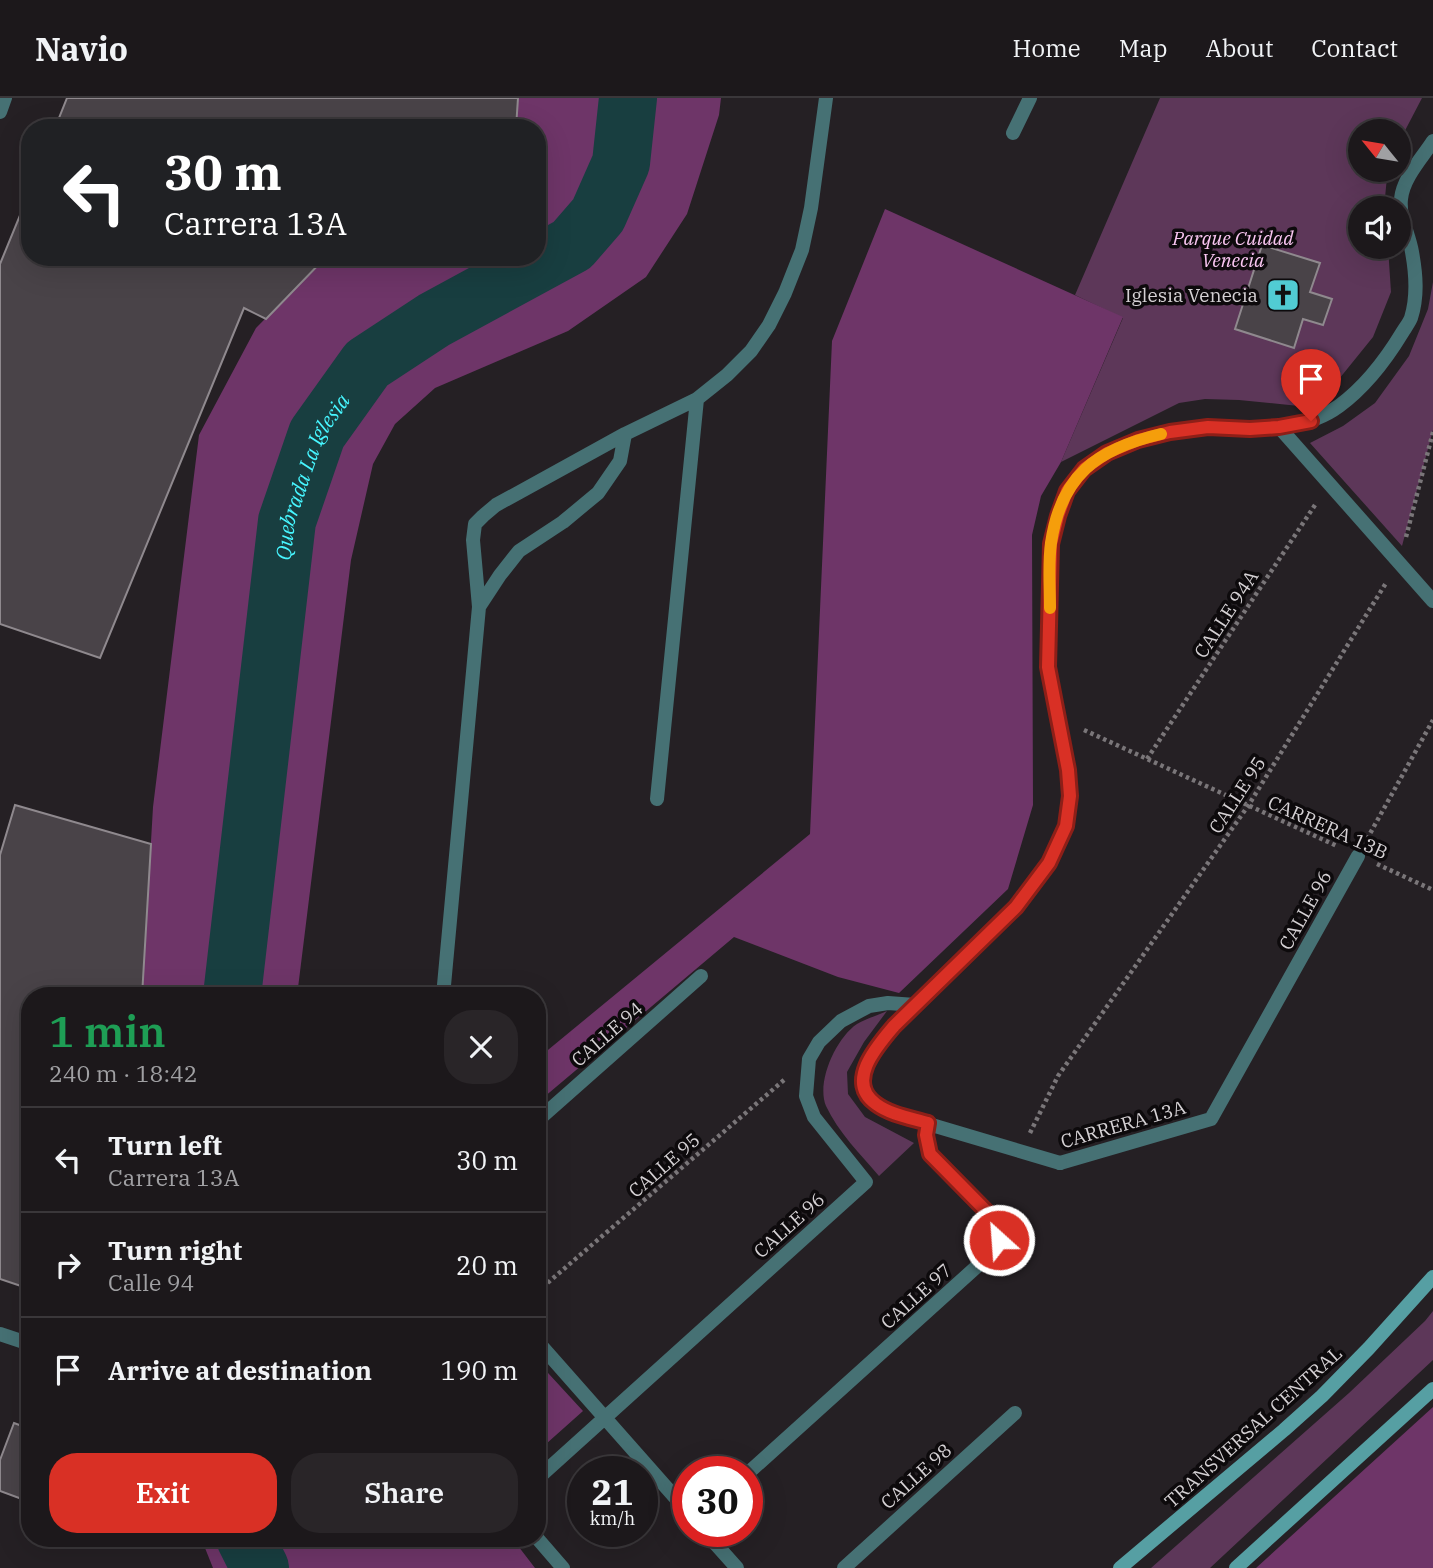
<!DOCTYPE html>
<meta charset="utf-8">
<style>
:root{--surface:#1c181b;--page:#292528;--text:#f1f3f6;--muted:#a0a0a3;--line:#3a373a;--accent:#d93025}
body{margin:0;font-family:"IBM Plex Serif",serif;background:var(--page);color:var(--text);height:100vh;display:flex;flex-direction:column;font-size:26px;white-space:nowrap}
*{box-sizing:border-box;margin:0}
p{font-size:23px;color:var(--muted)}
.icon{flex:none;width:38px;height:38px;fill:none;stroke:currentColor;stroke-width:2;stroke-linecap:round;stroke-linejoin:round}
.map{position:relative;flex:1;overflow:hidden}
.side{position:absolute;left:21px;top:889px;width:525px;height:560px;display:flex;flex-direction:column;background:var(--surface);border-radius:28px;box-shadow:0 7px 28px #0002,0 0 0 2px var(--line)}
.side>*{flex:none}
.banner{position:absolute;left:21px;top:21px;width:525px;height:147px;border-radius:28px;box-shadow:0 7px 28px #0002,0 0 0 2px var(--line);background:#202124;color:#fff;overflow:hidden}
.needle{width:46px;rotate:300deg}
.controls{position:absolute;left:1348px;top:21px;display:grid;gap:14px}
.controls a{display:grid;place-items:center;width:63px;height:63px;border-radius:50%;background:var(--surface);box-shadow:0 7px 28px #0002,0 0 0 2px var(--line);font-size:35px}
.speed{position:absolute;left:567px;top:1358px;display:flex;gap:14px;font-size:35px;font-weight:700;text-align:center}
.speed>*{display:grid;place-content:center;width:91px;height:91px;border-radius:50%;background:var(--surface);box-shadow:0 7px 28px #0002,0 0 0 2px var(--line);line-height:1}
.speed small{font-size:18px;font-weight:400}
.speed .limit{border:10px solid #d22;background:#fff;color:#111}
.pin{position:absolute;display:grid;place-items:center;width:60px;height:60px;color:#fff;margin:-72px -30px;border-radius:50% 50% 50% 0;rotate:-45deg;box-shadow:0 0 7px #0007}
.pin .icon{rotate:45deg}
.me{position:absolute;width:77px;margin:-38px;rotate:334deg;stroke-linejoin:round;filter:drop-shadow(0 0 5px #0008)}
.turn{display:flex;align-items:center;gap:24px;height:147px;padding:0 28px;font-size:32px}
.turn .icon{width:91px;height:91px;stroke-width:2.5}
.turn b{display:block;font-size:49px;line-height:60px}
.round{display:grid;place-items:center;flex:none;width:74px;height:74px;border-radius:28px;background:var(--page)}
.summary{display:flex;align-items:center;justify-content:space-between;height:119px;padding:0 28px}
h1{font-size:42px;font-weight:600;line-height:52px;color:#1e9e55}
.button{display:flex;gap:14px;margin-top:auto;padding:14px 28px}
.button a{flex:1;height:80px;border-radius:28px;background:var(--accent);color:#fff;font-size:28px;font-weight:600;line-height:80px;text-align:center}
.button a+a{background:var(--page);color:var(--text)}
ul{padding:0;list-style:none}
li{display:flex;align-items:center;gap:21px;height:105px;padding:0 28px;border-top:2px solid var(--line)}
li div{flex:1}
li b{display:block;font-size:26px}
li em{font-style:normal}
header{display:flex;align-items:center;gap:42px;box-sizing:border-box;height:98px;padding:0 35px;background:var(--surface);border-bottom:2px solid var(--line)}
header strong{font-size:33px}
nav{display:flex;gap:38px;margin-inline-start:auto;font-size:24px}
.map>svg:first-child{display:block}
.green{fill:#5d3759}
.forest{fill:#6e3568}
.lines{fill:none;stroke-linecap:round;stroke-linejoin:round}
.river{stroke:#183e40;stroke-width:58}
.building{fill:#494348;stroke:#8f898e;stroke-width:2}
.path{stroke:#7a7679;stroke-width:4.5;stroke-dasharray:3.5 3.5;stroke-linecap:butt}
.service{stroke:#467174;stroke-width:14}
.minor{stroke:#467174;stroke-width:14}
.secondary{stroke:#569fa3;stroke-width:14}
.route-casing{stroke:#8d1f18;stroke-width:18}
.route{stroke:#d93025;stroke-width:12}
.slow{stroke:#f59e0b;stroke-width:12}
.labels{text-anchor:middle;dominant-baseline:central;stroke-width:7;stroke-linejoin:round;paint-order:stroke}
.park-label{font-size:19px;font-style:italic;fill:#fbc7f3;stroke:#0d0a0c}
.poi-label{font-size:19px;fill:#d5d1d4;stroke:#0d0a0c;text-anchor:end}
.street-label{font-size:19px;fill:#d5d1d4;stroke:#0d0a0c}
.water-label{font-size:21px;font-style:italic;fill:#47f6ff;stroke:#0d0a0c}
</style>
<header>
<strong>Navio</strong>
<nav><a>Home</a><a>Map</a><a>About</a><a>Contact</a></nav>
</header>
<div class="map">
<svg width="1433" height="1470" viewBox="0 0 1433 1470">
<rect width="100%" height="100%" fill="#252024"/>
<path class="green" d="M1160 0H1422L1398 46V33H1360V72H1389L1387 79 1384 110H1360V149H1388L1391 194 1373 239 1335 286 1299 308 1239 302 1205 301 1179 305 1061 364 1123 220 1075 197Z
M1433 184V332L1402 448 1310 345 1343 328 1375 305 1409 258 1428 211Z
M887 913 864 944 847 974 848 996 865 1019 914 1045 879 1078C861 1057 838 1034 826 1008 816 984 836 940 857 926 866 921 878 917 887 913Z
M1433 1213V1262L1210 1470H1151L1349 1295 1425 1223Z"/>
<path class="forest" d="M518 0H721L719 17 687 116 646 179 568 233 435 290 395 326 373 366 351 462 297 898H142L153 709 199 337 256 230 326 159H537V30H516Z
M885 111 1123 219 1061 364 1041 398 1032 437 1033 707 1008 791 899 895 838 879 734 839 537 1005V961L810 736 832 243Z
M537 1263 583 1313 537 1354Z
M1433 1309V1470H1256Z
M201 1440H512L535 1470H213Z"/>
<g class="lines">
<g class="river">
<path id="s1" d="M232 898 287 423 317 336 367 266 434 222 572 147 598 117 621 65 628 0"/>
<path d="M245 1440 260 1470"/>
</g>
</g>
<path class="building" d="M67 0H518L516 30H55Z
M30 93V159H326L266 221 244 210 100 560 0 526V166Z
M1262 147 1320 165 1310 194 1332 201 1323 227 1303 221 1294 250 1235 231Z
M15 707 151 746 142 898H30V1191L0 1181V757Z
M14 1325 30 1331V1404L0 1393V1362Z"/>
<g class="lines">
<path class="path" d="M1406 439 1433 334
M1084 632 1337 748
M1147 661 1317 404
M1367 741 1433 622
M1377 766 1433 792
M1030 1035 1058 978 1248 708 1386 485
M537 1194 784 982"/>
<path class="service" d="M0 14 5 0
M1013 35 1030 0
M479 509 500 477 519 453 563 424 598 395 620 363 625 336
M657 701 697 301
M443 898 479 509 473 442 475 426 483 418 496 407 625 336 697 301 727 277 751 253 769 227 785 195 802 152 811 110 826 0
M537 1023 701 878
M1060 1065 1211 1021 1358 758
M0 1236 30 1246
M537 1440 563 1470
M844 1470 1015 1315"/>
<path class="minor" d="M1279 329 1433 503
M1060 1065 898 1017C887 1011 872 1006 866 995 853 972 880 944 894 928 920 902 946 877 972 852 1005 820 1036 791 1056 749 1059 743 1064 735 1066 728 1078 683 1060 634 1052 590 1047 564 1049 538 1050 512 1051 472 1048 430 1067 393 1091 348 1163 331 1210 329 1254 328 1301 336 1339 308 1365 289 1385 263 1402 235 1405 230 1409 225 1411 220 1418 198 1416 176 1412 154 1409 136 1399 119 1401 101 1403 80 1422 60 1433 43
M537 1243 688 1414
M747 1376 994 1153C1001 1138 999 1133 992 1119L930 1056C926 1045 926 1036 928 1025
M537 1381 866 1084 814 1019 806 998 809 961 819 944 841 923 869 908 888 905 915 907
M704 1433 737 1470"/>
<path class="secondary" d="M1120 1470 1284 1332 1322 1298 1369 1250 1433 1179
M1236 1470 1433 1291"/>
</g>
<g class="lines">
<defs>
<path id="route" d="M999 1142 997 1130 992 1119 930 1056 926 1037 928 1025C911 1020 891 1017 876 1006 845 984 877 948 894 928L1016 809 1049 765 1066 728 1070 698 1068 672 1048 569 1051 446 1058 418 1067 393 1084 371 1107 355 1138 342 1170 334 1208 329 1250 331 1279 329 1311 323"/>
</defs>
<use href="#route" class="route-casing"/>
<use href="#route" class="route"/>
<path class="slow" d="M1050 510C1050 489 1048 466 1051 445 1061 377 1097 351 1161 336"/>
</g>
<defs>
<symbol id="church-square" viewBox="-11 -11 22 22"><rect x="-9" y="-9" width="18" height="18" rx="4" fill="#51ccd3" stroke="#0d0a0c"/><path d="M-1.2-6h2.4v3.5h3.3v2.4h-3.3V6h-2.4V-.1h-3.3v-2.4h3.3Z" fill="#111"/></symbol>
</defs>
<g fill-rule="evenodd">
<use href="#church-square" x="1264" y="178" width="38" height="38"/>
</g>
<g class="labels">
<g class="park-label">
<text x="1233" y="140">Parque Cuidad<tspan x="1233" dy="22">Venecia</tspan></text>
</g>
<g class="poi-label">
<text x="1258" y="197">Iglesia Venecia</text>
</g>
<g class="street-label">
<text transform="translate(1226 516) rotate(-57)">CALLE 94A</text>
<text transform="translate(1237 697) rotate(-57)">CALLE 95</text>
<text transform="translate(1328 729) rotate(24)">CARRERA 13B</text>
<text transform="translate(1305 812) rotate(-61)">CALLE 96</text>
<text transform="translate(607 936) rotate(-41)">CALLE 94</text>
<text transform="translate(1123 1026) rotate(-16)">CARRERA 13A</text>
<text transform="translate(664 1067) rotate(-41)">CALLE 95</text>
<text transform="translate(789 1127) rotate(-42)">CALLE 96</text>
<text transform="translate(916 1198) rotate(-42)">CALLE 97</text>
<text transform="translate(1253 1329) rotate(-42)">TRANSVERSAL CENTRAL</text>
<text transform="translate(916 1378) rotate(-42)">CALLE 98</text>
</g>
<g class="water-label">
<text stroke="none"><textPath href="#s1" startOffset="528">Quebrada La Iglesia</textPath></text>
</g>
</g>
</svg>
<div class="controls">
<a><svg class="needle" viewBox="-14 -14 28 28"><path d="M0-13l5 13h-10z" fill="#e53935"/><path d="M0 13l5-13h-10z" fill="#a0a0a3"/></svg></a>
<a><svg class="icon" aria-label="sound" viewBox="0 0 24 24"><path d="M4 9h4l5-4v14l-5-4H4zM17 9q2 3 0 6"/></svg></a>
</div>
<div class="speed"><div>21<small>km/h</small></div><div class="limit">30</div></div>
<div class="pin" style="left:1311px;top:323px;background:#d93025"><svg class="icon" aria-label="arrive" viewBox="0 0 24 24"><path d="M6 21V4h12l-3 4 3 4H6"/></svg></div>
<svg class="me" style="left:999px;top:1142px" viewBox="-20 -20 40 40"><circle r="17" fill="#d93025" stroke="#fff" stroke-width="3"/><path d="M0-11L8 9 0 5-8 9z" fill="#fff"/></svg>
<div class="banner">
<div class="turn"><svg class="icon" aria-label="left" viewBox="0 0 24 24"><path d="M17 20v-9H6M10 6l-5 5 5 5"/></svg><div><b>30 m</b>Carrera 13A</div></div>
</div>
<section class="side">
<div class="summary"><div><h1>1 min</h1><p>240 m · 18:42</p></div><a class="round"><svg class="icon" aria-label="close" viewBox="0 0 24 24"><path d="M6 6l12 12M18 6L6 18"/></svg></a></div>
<ul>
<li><svg class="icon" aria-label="left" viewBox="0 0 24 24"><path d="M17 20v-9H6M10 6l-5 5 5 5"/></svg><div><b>Turn left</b><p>Carrera 13A</p></div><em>30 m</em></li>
<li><svg class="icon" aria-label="right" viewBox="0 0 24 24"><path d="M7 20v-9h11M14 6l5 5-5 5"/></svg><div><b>Turn right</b><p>Calle 94</p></div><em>20 m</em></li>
<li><svg class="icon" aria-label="arrive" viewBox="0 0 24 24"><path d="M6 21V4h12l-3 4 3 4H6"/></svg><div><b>Arrive at destination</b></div><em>190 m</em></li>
</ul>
<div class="button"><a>Exit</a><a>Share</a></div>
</section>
</div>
